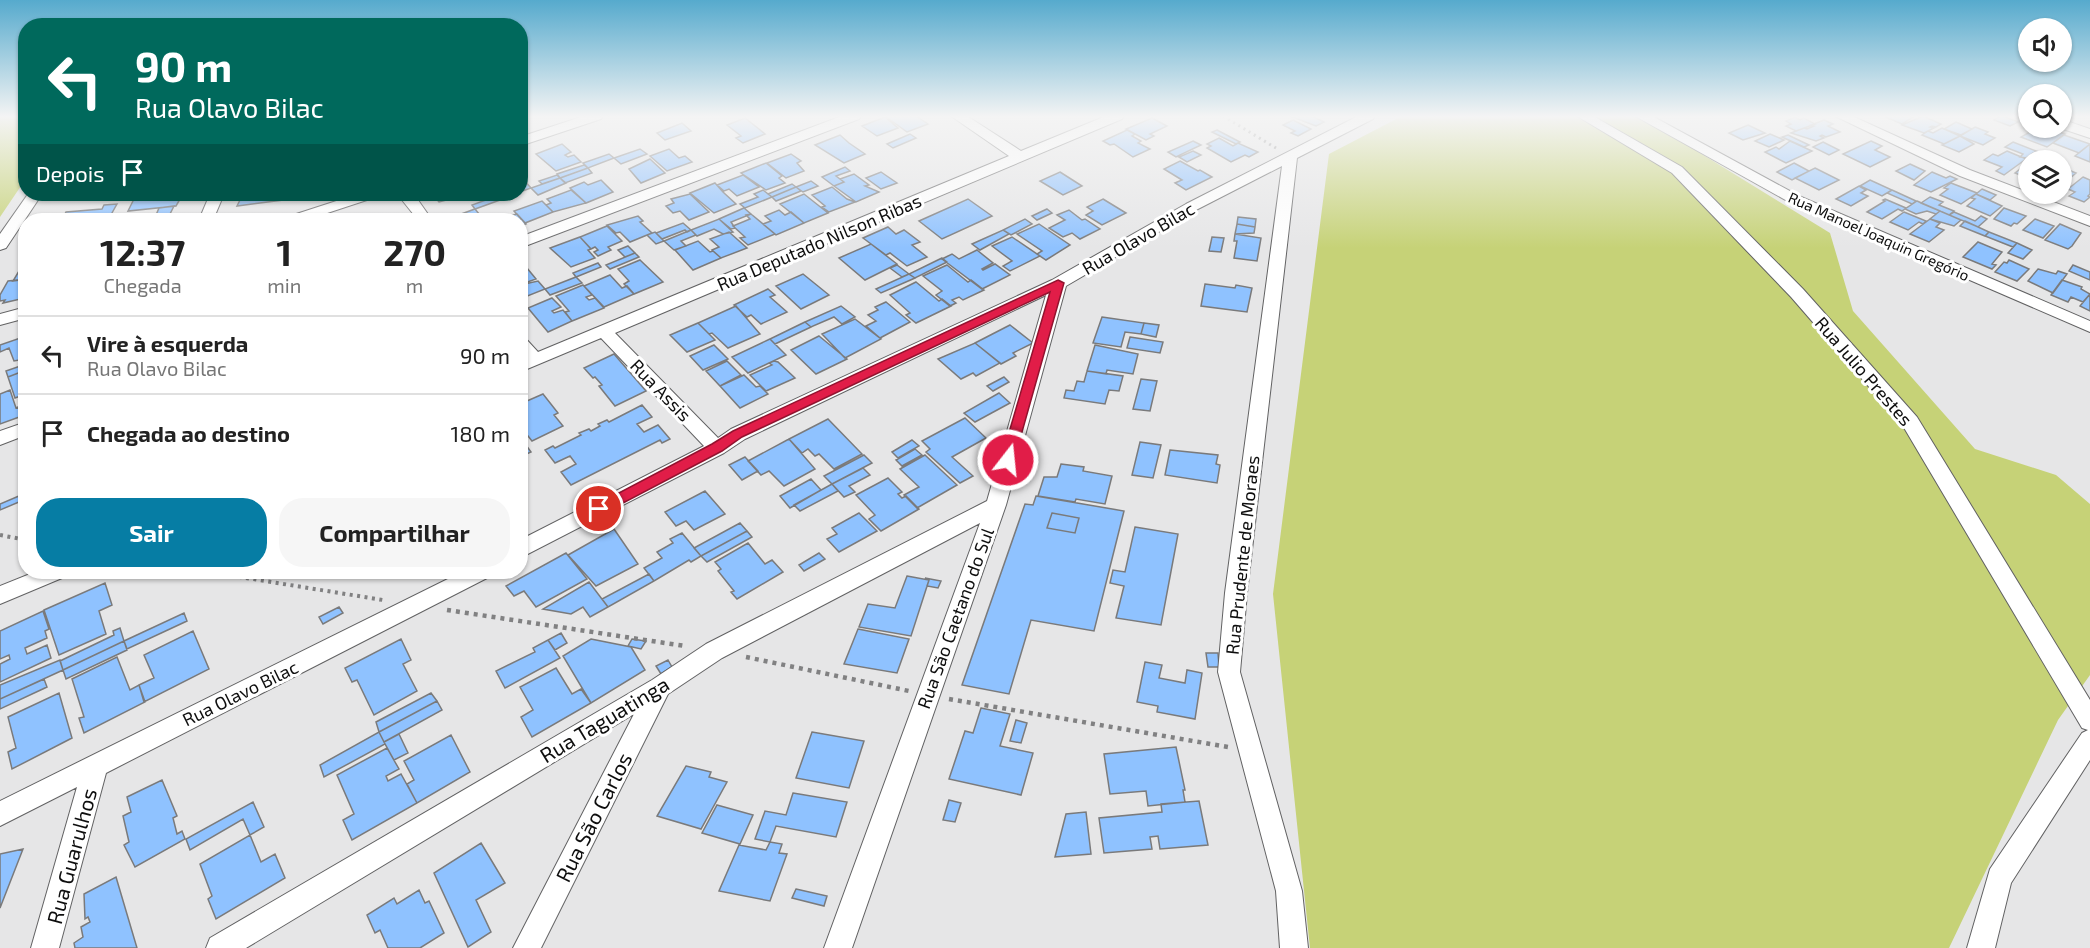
<!DOCTYPE html>
<html lang="pt">
<meta charset="utf-8">
<style>
:root{--surface:#fff;--page:#f6f6f6;--text:#222;--muted:#767676;--line:#e0e0e0;--accent:#067da4}
body{margin:0;font-family:"Exo 2",sans-serif;background:var(--page);color:var(--text);height:100vh;display:flex;flex-direction:column;font-size:22px;white-space:nowrap}
*{box-sizing:border-box;margin:0}
p{font-size:20px;color:var(--muted)}
.icon{flex:none;width:33px;height:33px;fill:none;stroke:currentColor;stroke-width:2;stroke-linecap:round;stroke-linejoin:round}
.map{position:relative;flex:1;overflow:hidden}
.details{position:absolute;left:18px;top:213px;width:510px;height:366px;display:flex;flex-direction:column;background:var(--surface);border-radius:24px;box-shadow:0 2px 4px #0004}
.details>*{flex:none}
.hud{position:absolute;left:18px;top:18px;width:510px;height:183px;border-radius:24px;box-shadow:0 2px 4px #0004;background:#00695c;color:#fff;overflow:hidden}
.fabs{position:absolute;left:2018px;top:18px;display:grid;gap:12px}
.fabs a{display:grid;place-items:center;width:54px;height:54px;border-radius:50%;background:var(--surface);box-shadow:0 2px 4px #0004;font-size:30px}
.pin{position:absolute;display:grid;place-items:center;width:51px;height:51px;color:#fff;margin:-26px;border:3px solid #fff;border-radius:50%;box-shadow:0 2px 6px #0007}
.me{position:absolute;width:66px;margin:-33px;rotate:16deg;stroke-linejoin:round;filter:drop-shadow(0 0 4px #0008)}
.turn{display:flex;align-items:center;gap:21px;height:126px;padding:0 18px;font-size:27px}
.turn .icon{width:78px;height:78px;stroke-width:2.5}
.turn b{display:block;font-size:42px;line-height:51px}
.then{display:flex;align-items:center;height:57px;padding:0 18px;background:#0003;gap:12px;font-size:22px}
.eta{display:flex;justify-content:space-evenly;align-items:center;height:102px;text-align:center}
.eta b{font-size:36px;font-weight:700;line-height:42px}
.action{display:flex;gap:12px;margin-top:auto;padding:12px 18px}
.action a{flex:1;height:69px;border-radius:24px;background:var(--accent);color:#fff;font-size:24px;font-weight:700;line-height:69px;text-align:center}
.action a+a{background:var(--page);color:var(--text)}
ul{padding:0;list-style:none}
li{display:flex;align-items:center;gap:18px;height:78px;padding:0 18px;border-top:2px solid var(--line)}
li div{flex:1}
li b{display:block;font-size:22px}
li em{font-style:normal}
.map>svg:first-child{display:block}
.green{fill:#c6d277}
.building{fill:#8fc2ff;stroke:#7a7a7b;stroke-width:1.5}
.lines{fill:none;stroke-linecap:round;stroke-linejoin:round}
.minor-casing{stroke:#626263;stroke-width:2}
.path-far2{stroke:#818182;stroke-width:3;stroke-dasharray:2 4;stroke-linecap:butt}
.path-far1{stroke:#818182;stroke-width:4;stroke-dasharray:3 4.5;stroke-linecap:butt}
.path{stroke:#818182;stroke-width:4.5;stroke-dasharray:4 5;stroke-linecap:butt}
.minor{fill:#fff;fill-rule:evenodd}
.route{fill:#e11d48;stroke:#92132f;stroke-width:1.5}
.labels{text-anchor:middle;dominant-baseline:central;stroke-width:6;stroke-linejoin:round;paint-order:stroke}
.far-street-label{font-size:15px;fill:#0e0e0e;stroke:#fff}
.street-label{font-size:18px;fill:#0e0e0e;stroke:#fff}
.near-street-label{font-size:21px;fill:#0e0e0e;stroke:#fff}
</style>
<div class="map">
<svg width="2090" height="948" viewBox="0 0 2090 948">
<rect width="100%" height="100%" fill="#e6e6e7"/>
<path class="green" d="M0 116H26L25 180 0 217Z
M1402 116H1640L1830 233 1853 311 1975 449 2056 475 2090 504V675L2058 720 1949 948H1310L1273 594 1329 154Z"/>
<path class="building" d="M885 116H916L928 124 907 132Z
M1290 116H1312L1324 122 1316 126Z
M1883 116H1915L1902 124Z
M1923 116 1941 124 1936 127 1932 126 1930 127 1934 128 1924 133 1902 125Z
M2000 116H2003L2018 122 2010 126 1994 120Z
M885 117 898 128 877 136 862 126Z
M1795 117 1800 120 1804 118 1815 124 1796 131 1786 126 1791 124 1786 121Z
M745 118 759 129 765 134 743 143 736 138 741 136 727 125Z
M1152 118 1167 126 1150 134 1154 136 1146 140 1126 129Z
M1293 120 1311 129 1298 136 1291 133 1295 131 1283 125Z
M1824 120 1833 124 1828 126 1840 132 1826 137 1822 135 1820 136 1824 138 1816 141 1791 133 1804 128 1807 129 1814 126 1811 125Z
M1956 122 1972 129 1961 135 1944 129Z
M682 123 691 131 665 140 657 133Z
M1748 125 1765 133 1743 140 1729 133Z
M1975 127 1988 132 1985 134 1995 138 1983 145 1960 136Z
M1942 128 1960 136 1944 144 1922 135 1928 131 1933 133Z
M2037 128H2048L2065 134 2047 147 2021 137Z
M1127 130 1135 134 1132 136 1141 141 1138 143 1150 149 1133 157 1114 144 1110 145 1103 141Z
M1217 130 1240 142 1236 144 1212 132Z
M910 134 916 138 893 148 887 144Z
M1770 134 1784 140 1769 147 1755 141Z
M840 135 849 143 865 154 844 163 815 145Z
M1788 135 1809 145 1804 147 1782 137Z
M2064 135 2090 144 2079 153 2053 143Z
M1960 136 1974 144 1959 152 1942 145Z
M1219 138 1233 146 1238 143 1258 152 1249 157 1245 155 1231 162 1207 148 1211 146 1207 144Z
M1193 141 1201 145 1176 157 1168 152Z
M1790 141 1812 151 1786 163 1765 152 1776 147 1779 149Z
M1871 141 1882 146 1875 150 1890 157 1870 167 1843 154Z
M1823 142 1839 150 1829 155 1813 147Z
M2013 142 2036 151 2026 158 2020 157 2023 154 2005 147Z
M562 144 571 152 565 155 568 157 574 155 581 162 556 171 536 154Z
M2090 144V162L2075 156Z
M640 149 647 154 621 164 614 158Z
M669 149 679 158 685 156 692 162 667 171 650 156Z
M1193 151 1201 155 1187 162 1179 157Z
M2007 151 2026 159 2004 175 1996 171 2002 167 1984 160 1993 154 1998 156Z
M2036 151 2061 160H2042L2030 156Z
M609 154 614 158 588 168 583 163Z
M791 154 801 161 797 163 804 171 786 178 767 163Z
M650 159 665 173 641 183 629 169Z
M1180 161 1198 171 1200 170 1212 177 1186 190 1175 183 1182 180 1164 169Z
M766 163 782 176 779 178 785 183 766 190 741 173Z
M1794 163 1809 171 1792 180 1777 172Z
M2028 163V178L2015 173Z
M1910 164 1925 171 1914 180 1896 171Z
M584 165 588 168 560 178 557 174Z
M845 167 850 171 836 176 844 182 834 186 822 177Z
M588 168 592 173 565 183 560 178Z
M1815 168 1839 180 1819 190 1795 178Z
M2066 169 2076 173 2061 186V172Z
M881 172 897 183 881 189 866 178Z
M1060 172 1082 186 1063 195 1040 181Z
M1932 172 1946 178 1950 176 1957 179 1931 192 1914 185Z
M854 174 869 185 865 186 879 192 856 202 834 186 844 182 840 179Z
M557 175 560 178 542 184 539 181Z
M743 175 759 187 737 196 729 189 724 191 717 185Z
M2083 177 2090 180V194L2088 196 2090 197 2084 202 2069 196 2075 192 2068 189Z
M560 178 566 183 538 195 531 188Z
M520 179H523L531 188 520 192Z
M601 180 613 192 586 203 570 188 584 182 588 185Z
M1870 180 1892 190 1882 196 1860 186Z
M811 181 818 186 803 192 796 187Z
M715 183 723 192 736 204 714 213 690 193Z
M1951 183 1977 193 1961 204 1940 195 1948 189 1944 188Z
M792 184 796 187 772 197 768 194Z
M1859 186 1866 190 1861 193 1868 196 1851 206 1836 199Z
M796 187 801 191 776 201 772 197Z
M832 187 847 199 855 202 829 212 822 207 825 206 812 195Z
M1982 189 1996 195 1990 200 1976 194Z
M571 190 586 203 553 212 546 205 551 203 547 199Z
M763 190 772 197 745 208 740 204 758 197 754 194Z
M1892 190 1916 201 1912 204 1887 193Z
M163 194H183L176 206 128 211 134 199 162 196Z
M243 194H285L283 200 237 206Z
M432 194H455L458 197 439 202Z
M490 194H498L503 199 475 209 472 205 494 197Z
M690 194 709 212 689 220 680 211 673 213 666 206 674 203 671 199Z
M804 194 828 213 804 223 780 204Z
M1976 194 2002 206 1990 216 1967 206 1975 199 1971 198Z
M1930 197 1943 202 1939 205 1954 211 1949 215 1921 203Z
M968 199 992 216 942 239 919 221Z
M1103 199 1126 213 1102 225 1086 215 1093 211 1087 207Z
M1885 199 1906 208 1902 211 1898 209 1882 219 1867 212 1885 201 1883 200Z
M542 201 553 212 525 223 514 211Z
M1917 201 1940 211 1936 214 1927 211 1916 214 1905 209Z
M117 204 108 220H62L66 212 102 209 104 205Z
M174 206 167 220H139L141 217 156 215 159 208Z
M744 208 751 214 731 222 735 228 731 229 719 219Z
M2004 208 2026 216 2017 224 2014 223 2011 226 1994 219Z
M475 209 484 220H452L450 218Z
M1047 209 1052 213 1037 220 1032 216Z
M779 210 785 215 791 212 804 223 776 235 763 224 771 221 765 216Z
M1069 210 1082 220 1085 219 1100 229 1080 239 1072 233 1063 237 1049 228 1065 220 1057 215Z
M1940 211 1961 220 1954 226 1930 219Z
M1904 212 1926 221 1923 224 1919 222 1908 230 1890 222Z
M1954 212 1975 221 1981 216 1987 219 1978 227 1949 215Z
M517 214 526 224 520 226V220H492Z
M751 214 775 234 748 245 740 238 745 237 733 226 750 219 746 215Z
M638 216 643 221 640 222 652 233 630 242 620 232 616 233 607 225Z
M1238 217 1256 219 1255 227 1237 224Z
M719 219 733 232 723 234 714 229 697 236 691 230Z
M1025 219 1032 224 1011 235 1003 230Z
M1930 219 1940 223 1936 227 1944 230 1929 242 1910 234Z
M2035 219 2054 226 2043 238 2023 230Z
M1965 221 1989 232 1985 236 1960 226Z
M683 223 691 230 687 232 685 230 662 239 656 233Z
M1039 224 1070 245 1046 260 1037 254 1042 251 1017 234Z
M1237 224 1255 227 1254 233 1235 234Z
M2060 224 2081 233 2072 246 2068 249 2045 240Z
M607 226 622 241 608 247 611 250 598 256 594 252 598 250 595 247 591 249 580 237Z
M888 227 896 234 904 230 920 242 912 245 927 257 907 266 890 253 886 255 863 238Z
M691 230 696 235 681 241 686 246 674 250 664 241Z
M1003 230 1009 234 980 250 972 244Z
M655 232 664 241 656 244 647 235Z
M729 232 747 248 721 258 712 250 719 247 710 239Z
M1989 232 2017 243 2013 247 1985 236Z
M1235 234 1261 238 1257 261 1234 258 1237 241H1234Z
M580 237 591 249 588 250 595 258 571 267 550 248Z
M1012 237 1040 256 1010 271 1003 266 1012 261 992 246Z
M1212 237 1224 238 1221 252 1209 251Z
M698 241 710 252 713 251 721 258 693 270 675 250Z
M1978 242 2002 252 1992 264 1996 265 1992 269 1963 257Z
M2017 243 2032 250 2023 259 2008 253Z
M871 244 897 264 865 280 839 258Z
M628 246 635 253 625 257 618 250Z
M977 250 993 263 982 269 983 270 995 264 1010 275 982 289 942 259 952 254 959 259Z
M635 253 639 257 610 269 606 265Z
M942 258 947 262 915 278 909 274Z
M640 260 663 282 634 294 624 284 629 281 618 269Z
M2009 260 2029 269 2017 281 1995 272 2004 262 2007 263Z
M520 262H522L536 279 522 284Z
M598 263 601 267 576 277 573 273Z
M897 265 909 274 902 277 890 268Z
M947 265 968 282 971 280 984 290 963 300 959 297 952 300 956 303 950 306 936 295 942 291 923 276Z
M2073 265 2090 272V280L2069 271Z
M22 266H26V279L13 281Z
M2038 269 2056 274 2058 271 2067 274 2053 293 2028 281Z
M803 274 829 295 801 309 776 286Z
M909 274 915 278 881 293 876 289Z
M610 275 622 288 627 286 634 294 604 307 584 286Z
M576 277 582 283 550 295 545 289Z
M26 279 25 298 3 303 5 300 0 301V295L8 281Z
M2062 280 2082 287 2081 289 2090 294 2083 302 2071 297 2068 302 2051 295Z
M538 281 545 289 520 299V285Z
M916 282 939 301 942 299 951 306 916 323 906 315 910 313 890 295Z
M1205 284 1235 288 1236 285 1252 288 1247 312 1201 306Z
M583 285 592 295 586 297 589 300 595 298 604 308 572 321 565 312 569 311 556 296Z
M768 289 775 295 770 297 787 312 761 324 751 315 747 317 734 305Z
M2090 294V311L2080 306Z
M552 298 561 307 552 311 554 313 563 310 572 321 548 332 528 308Z
M886 302 910 322 880 338 866 326 876 321 868 315 878 310 875 307Z
M736 306 760 334 728 348 712 333 709 334 698 323Z
M841 306 855 317 842 324 834 317 811 327 805 322Z
M1102 317 1144 323 1141 334 1125 332 1121 347 1093 343Z
M855 319 881 339 845 358 822 334Z
M805 322 811 327 775 344 770 339Z
M698 323 715 340 687 352 670 335Z
M1144 323 1159 325 1156 337 1141 334Z
M1010 325 1033 343 1013 353 1016 356 1001 364 975 343Z
M26 336V355L19 360 14 361 9 348 0 352V345Z
M819 336 847 359 816 374 791 350Z
M1130 337 1163 342 1160 353 1127 348Z
M770 339 786 355 748 373 732 357Z
M975 343 1000 363 976 376 973 373 961 379 938 359Z
M714 345 728 359 703 370 690 356Z
M1095 345 1138 354 1133 374 1107 370 1106 374 1087 371Z
M614 354 646 391 615 406 599 386 602 385 595 377 593 378 584 368Z
M727 361 741 375 720 386 706 371Z
M774 361 778 362 795 378 766 391 750 375 772 365 769 363Z
M26 364V370L8 377 6 371Z
M26 370V394L15 398 8 377Z
M1087 371 1123 376 1119 391 1109 390 1105 404 1064 398 1066 390 1074 391 1077 381 1084 382Z
M744 375 756 387 760 386 768 394 740 408 720 386Z
M1004 377 1009 382 993 391 987 386Z
M1141 379 1157 381 1150 411 1133 409Z
M10 390 16 408 18 407 22 416 0 424V394Z
M999 393 1010 403 975 422 964 413Z
M543 394 558 413 554 415 563 426 532 441 520 426V404Z
M642 405 652 417 637 424 644 432 658 425 670 439 662 443 660 440 571 485 561 472 576 464 570 456 555 463 545 450 553 446 555 448 581 435 579 433 589 429 591 431 600 426 598 424 607 420 609 422Z
M965 418 986 438 952 457 973 476 960 483 926 452 930 449 922 441Z
M828 419 862 454 834 469 819 454 815 456 808 449 802 453 789 439Z
M789 439 815 469 784 486 769 471 761 475 748 461Z
M912 440 919 446 898 458 892 452Z
M523 441 531 452 520 457V442Z
M1140 442 1161 445 1153 478 1132 475Z
M915 449 922 455 902 466 896 460Z
M1170 450 1218 455 1216 464 1220 465 1217 483 1165 475Z
M864 455 872 463 832 484 824 476Z
M925 455 957 485 917 508 904 495 919 487 900 469Z
M745 457 758 471 742 480 729 465Z
M1061 464 1084 467 1083 471 1112 476 1105 504 1076 499 1075 502 1038 496 1044 477H1057Z
M863 468 870 475 849 486 855 492 844 497 832 484Z
M888 478 902 492 898 494 902 498 906 496 919 509 881 531 869 519 875 515 856 495Z
M811 479 821 490 790 508 780 496Z
M832 484 838 491 800 511 794 505Z
M705 491 725 514 694 530 686 521 676 526 665 512Z
M26 493V499L0 510V504Z
M1036 496 1124 511 1094 631 1031 620 1009 694 962 685 1025 504 1033 505Z
M859 513 877 531 839 552 827 539 837 534 832 528Z
M1052 513 1079 518 1075 533 1047 528Z
M740 523 747 531 701 556 694 548Z
M1135 527 1178 534 1161 625 1116 618 1124 586 1110 583 1113 570 1125 572Z
M614 529 638 564 596 586 568 555Z
M747 531 752 537 707 562 701 556Z
M682 533 701 556 691 562 689 560 654 581 644 568 662 558 657 552 673 543 670 539Z
M748 543 765 564 772 560 783 572 737 599 731 592 734 591 718 571 721 569 715 562Z
M566 553 587 579 536 607 524 591 514 596 506 586Z
M819 553 825 559 804 571 799 565Z
M649 574 654 581 608 607 602 599Z
M907 576 929 580 911 636 859 627 868 604 895 608Z
M925 578 941 581 938 588 927 586 929 580Z
M589 582 608 607 590 617 583 607 571 614 543 609Z
M105 583 112 605 99 611 106 634 59 655 44 610Z
M339 607 343 613 323 624 319 617Z
M43 611 49 629 45 631 47 638 25 648 27 654 47 645 51 658 0 682V664L10 659 9 655 0 659V631Z
M184 613 187 621 127 649 124 641Z
M120 628 124 641 63 670 60 661 114 635 113 631Z
M858 629 909 639 897 673 844 664Z
M193 631 209 669 144 702 139 685 154 678 144 655Z
M561 633 567 643 555 650 548 640Z
M401 639 411 660 403 664 417 691 374 715 357 680 352 682 345 668Z
M591 639 631 647 645 670 591 703 563 656Z
M632 639 646 641 641 649 628 646Z
M548 640 560 658 505 688 496 671 535 652 533 648Z
M124 641 127 650 66 679 63 670Z
M1206 653H1218L1219 667H1208Z
M117 657 130 690 139 685 145 702 84 733 79 718 84 717 72 679Z
M60 660 63 670 0 699V685Z
M668 660 672 667 661 674 656 666Z
M1145 662 1162 665 1159 678 1185 683 1187 670 1202 673 1195 719 1157 712 1158 706 1137 702Z
M556 668 572 694 581 689 591 703 532 737 521 717 533 710 520 687Z
M44 679 47 687 0 709V699Z
M59 693 72 738 12 769 8 752 16 748 8 717Z
M431 693 437 701 379 732 376 722Z
M437 701 442 710 384 742 379 732Z
M981 708 1010 714 1000 746 1033 753 1021 795 949 779 965 731 973 733Z
M1016 720 1027 723 1021 743 1010 741Z
M379 732 385 744 324 777 320 765Z
M812 732 864 741 849 788 796 778Z
M399 734 408 753 394 760 384 742Z
M451 735 470 772 417 803 407 784 414 780 404 761Z
M1176 747 1185 790H1183L1185 802 1148 806 1146 791 1110 794 1104 754Z
M387 748 399 769 386 776 388 781 401 774 417 803 352 840 343 820 354 814 337 775Z
M686 766 711 772 709 777 727 782 701 829 657 816Z
M162 780 177 816 173 818 177 834 182 831 185 839 135 867 124 845 129 842 123 816 131 812 127 797Z
M793 793 847 802 836 837 776 826 770 842 755 839 765 811 786 815Z
M949 800 961 803 955 822 943 820Z
M1199 801 1208 845 1160 849 1158 836 1150 837 1152 849 1104 853 1099 818 1162 812 1161 804Z
M253 802 264 827 250 835 243 819 190 850 186 839Z
M717 805 753 815 740 844 702 833Z
M1086 812 1091 854 1055 857 1066 814Z
M250 835 261 862 275 854 285 878 216 919 208 899 212 896 200 864Z
M770 842 782 844 779 853 787 854 770 901 719 891 739 845 766 850Z
M481 843 505 883 476 900 491 932 468 947 434 873Z
M23 849 0 908V854Z
M116 877 137 948H75L74 943 83 937 81 927 90 922 88 917 85 919 84 894Z
M796 889 827 896 824 906 792 898Z
M419 890 425 903 429 901 444 933 420 948H388L380 930 375 933 367 915 394 898 397 904Z"/>
<g class="lines">
<defs>
<path id="minor" d="M584 116H603L601 119 520 146V137Z
M842 116H861L859 119 520 248V237Z
M951 116H967L1021 151 1106 116H1124L1122 119 615 333 718 438 731 429 1052 280 1186 204 1358 116H1375L1373 119 1297 158 1247 593 1240 672 1302 891 1308 948H1280L1276 891 1218 672 1225 593 1282 166 1196 210 1066 286 1006 505 852 948H824L980 523 722 658 668 694 541 948H513L634 714 246 948H206L210 938 652 680 706 644 987 501 1046 295 745 439 724 453 520 558V540L704 446 601 338 520 372V359L523 358 520 355V338L526 339 538 352 1009 156Z
M1577 116H1593L1682 167 1803 289 1917 417 2090 700V760L2011 883 1995 948H1967L1990 869 2082 733 2088 730 2082 728 1903 426 1791 297 1672 173Z
M1635 116H1652L1799 196 2090 321V332L1789 202Z
M1835 116H1852L1970 170 2090 216V226L1960 176Z
M2061 119 2090 129V138L2060 128Z
M28 194H42L6 248 0 250V234Z
M210 194H224L213 220H199Z
M358 194H378L376 197 306 220H284L287 217Z
M403 194H417L418 200 432 220H418L402 200Z
M26 307V318L0 325V314Z
M26 422V435L0 445V431Z
M35 572H66L62 578 0 604V586Z
M462 572H491L487 578 106 773 59 948H31L77 787 0 826V801Z"/>
</defs>
<use href="#minor" class="minor-casing"/>
<path class="path-far2" d="M1223 116 1276 148"/>
<path class="path-far1" d="M0 535 26 540
M209 572 383 600"/>
<path class="path" d="M447 610 685 646
M746 657 909 691
M949 699 1228 747"/>
<use href="#minor" class="minor"/>
</g>
<linearGradient id="sky" x2="0" y2="1"><stop stop-color="#56aacd"/><stop offset="0.47" stop-color="#f4f4f4"/><stop offset="1" stop-color="#f4f4f4" stop-opacity="0"/></linearGradient>
<rect width="2090" height="248" fill="url(#sky)"/>
<path class="route" d="M1058 280 1064 283 1013 464 1008 465 1001 460 1050 292 742 437 722 451 604 513H594L592 509 594 506 712 444 733 431Z"/>
<g class="labels">
<g class="far-street-label">
<text transform="translate(1879 236) rotate(24)">Rua Manoel Joaquin Gregório</text>
</g>
<g class="street-label">
<text transform="translate(1138 238) rotate(-30)">Rua Olavo Bilac</text>
<text transform="translate(819 242) rotate(-23)">Rua Deputado Nilson Ribas</text>
<text transform="translate(1864 371) rotate(49)">Rua Julio Prestes</text>
<text transform="translate(661 390) rotate(46)">Rua Assis</text>
<text transform="translate(1242 555) rotate(-84)">Rua Prudente de Moraes</text>
<text transform="translate(955 618) rotate(-70)">Rua São Caetano do Sul</text>
<text transform="translate(240 693) rotate(-26)">Rua Olavo Bilac</text>
</g>
<g class="near-street-label">
<text transform="translate(604 719) rotate(-31)">Rua Taguatinga</text>
<text transform="translate(593 817) rotate(-63)">Rua São Carlos</text>
<text transform="translate(71 856) rotate(-75)">Rua Guarulhos</text>
</g>
</g>
</svg>
<div class="fabs">
<a><svg class="icon" aria-label="sound" viewBox="0 0 24 24"><path d="M4 9h4l5-4v14l-5-4H4zM17 9q2 3 0 6"/></svg></a>
<a><svg class="icon" aria-label="search" viewBox="0 0 24 24"><circle cx="10" cy="10" r="6"/><path d="M15 15l6 6"/></svg></a>
<a><svg class="icon" aria-label="layers" viewBox="0 0 24 24"><path d="M12 4l9 5-9 5-9-5zM3 14l9 5 9-5"/></svg></a>
</div>
<div class="pin" style="left:599px;top:509px;background:#d93025"><svg class="icon" aria-label="arrive" viewBox="0 0 24 24"><path d="M6 21V4h12l-3 4 3 4H6"/></svg></div>
<svg class="me" style="left:1008px;top:460px" viewBox="-20 -20 40 40"><circle r="17" fill="#e11d48" stroke="#fff" stroke-width="3"/><path d="M0-11L8 9 0 5-8 9z" fill="#fff"/></svg>
<div class="hud">
<div class="turn"><svg class="icon" aria-label="left" viewBox="0 0 24 24"><path d="M17 20v-9H6M10 6l-5 5 5 5"/></svg><div><b>90 m</b>Rua Olavo Bilac</div></div>
<div class="then">Depois<svg class="icon" aria-label="arrive" viewBox="0 0 24 24"><path d="M6 21V4h12l-3 4 3 4H6"/></svg></div>
</div>
<section class="details">
<div class="eta">
<div><b>12:37</b><p>Chegada</p></div>
<div><b>1</b><p>min</p></div>
<div><b>270</b><p>m</p></div>
</div>
<ul>
<li><svg class="icon" aria-label="left" viewBox="0 0 24 24"><path d="M17 20v-9H6M10 6l-5 5 5 5"/></svg><div><b>Vire à esquerda</b><p>Rua Olavo Bilac</p></div><em>90 m</em></li>
<li><svg class="icon" aria-label="arrive" viewBox="0 0 24 24"><path d="M6 21V4h12l-3 4 3 4H6"/></svg><div><b>Chegada ao destino</b></div><em>180 m</em></li>
</ul>
<div class="action"><a>Sair</a><a>Compartilhar</a></div>
</section>
</div>
